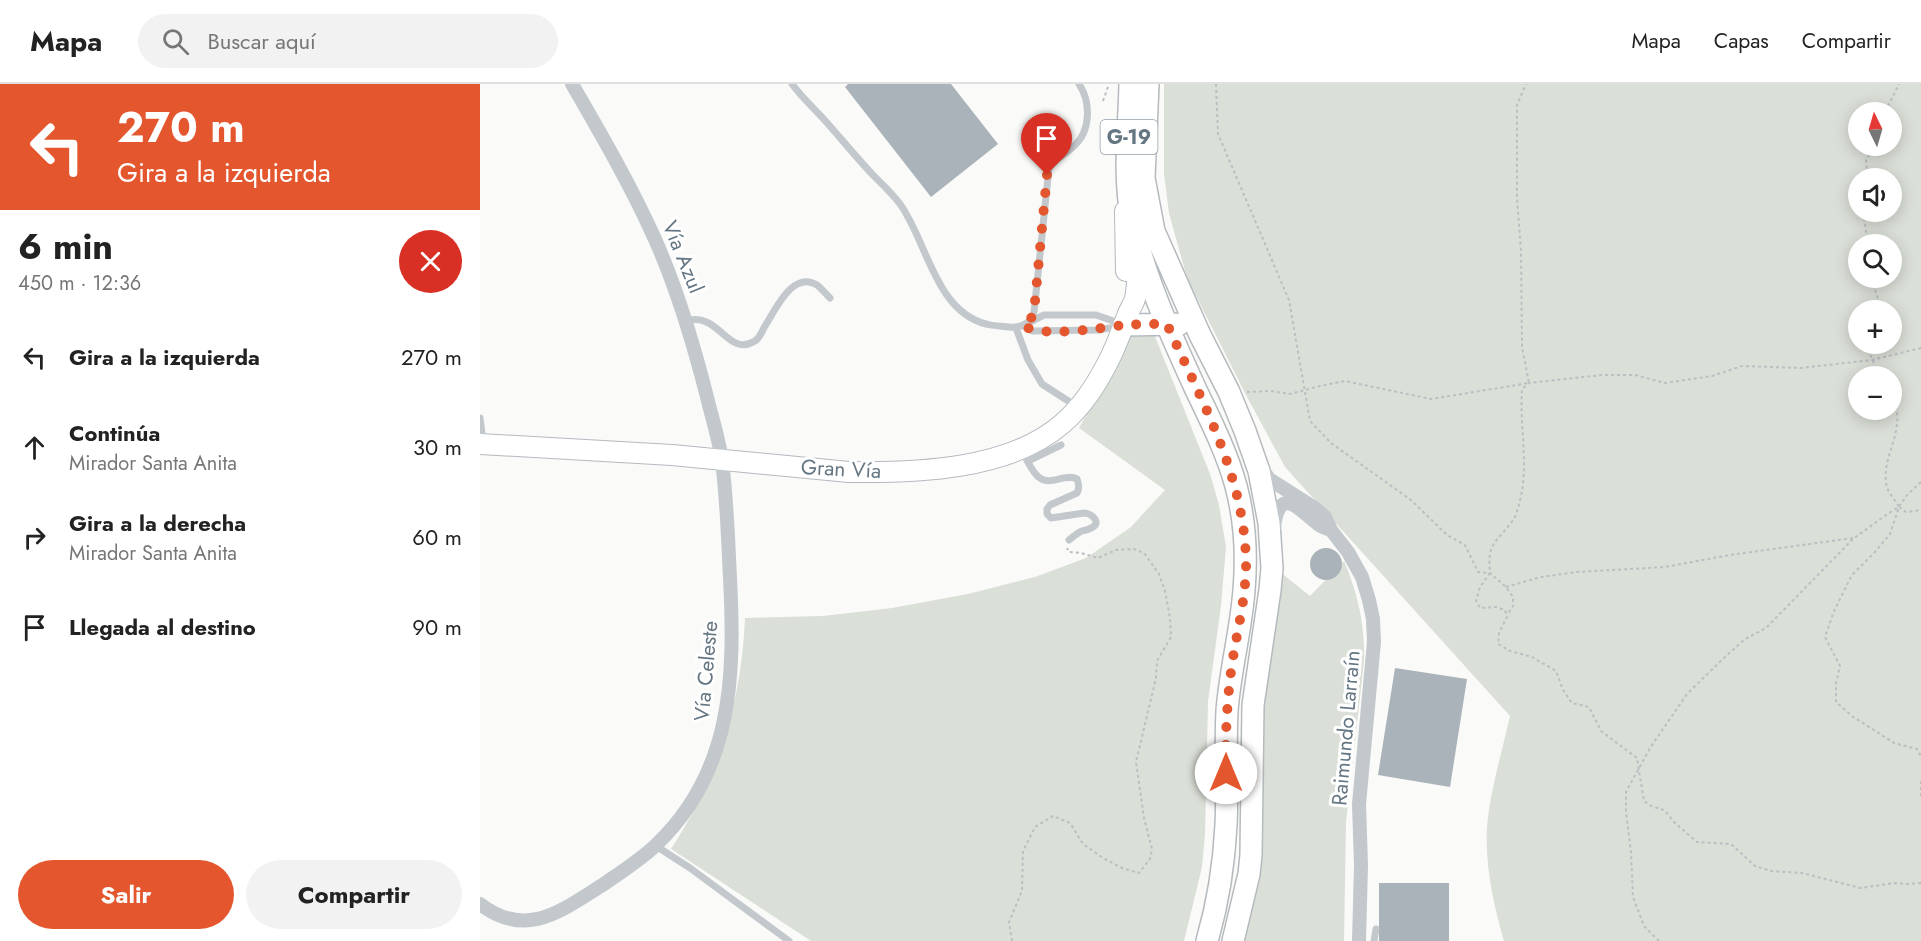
<!DOCTYPE html>
<html lang="es">
<meta charset="utf-8">
<style>
:root{--surface:#fff;--page:#f2f2f2;--text:#222;--muted:#767676;--line:#e0e0e0;--accent:#e4572e}
body{margin:0;font-family:Jost,sans-serif;background:var(--page);color:var(--text);height:100vh;display:flex;flex-direction:column;font-size:22px;white-space:nowrap}
*{box-sizing:border-box;margin:0}
p{font-size:20px;color:var(--muted)}
.icon{flex:none;width:33px;height:33px;fill:none;stroke:currentColor;stroke-width:2;stroke-linecap:round;stroke-linejoin:round}
.map{position:relative;flex:1;overflow:hidden}
.sheet{display:flex;flex-direction:column;background:var(--surface);width:480px}
.sheet>*{flex:none}
.hud{background:#e4572e;color:#fff;overflow:hidden}
.needle{width:39px;rotate:355deg}
.fabs{position:absolute;left:1368px;top:18px;display:grid;gap:12px}
.fabs a{display:grid;place-items:center;width:54px;height:54px;border-radius:50%;background:var(--surface);box-shadow:0 3px 15px #0003;font-size:30px}
.pin{position:absolute;display:grid;place-items:center;width:51px;height:51px;color:#fff;margin:-62px -26px;border-radius:50% 50% 50% 0;rotate:-45deg;box-shadow:0 0 6px #0007}
.pin .icon{rotate:45deg}
.me{position:absolute;width:66px;margin:-33px;rotate:0deg;stroke-linejoin:round;filter:drop-shadow(0 0 4px #0008)}
.turn{display:flex;align-items:center;gap:21px;height:126px;padding:0 18px;font-size:27px}
.turn .icon{width:78px;height:78px;stroke-width:2.5}
.turn b{display:block;font-size:42px;line-height:51px}
.round{display:grid;place-items:center;flex:none;width:63px;height:63px;border-radius:32px;background:var(--page)}
.overview{display:flex;align-items:center;justify-content:space-between;height:102px;padding:0 18px}
h1{font-size:36px;font-weight:700;line-height:45px}
.cta{display:flex;gap:12px;margin-top:auto;padding:12px 18px}
.cta a{flex:1;height:69px;border-radius:36px;background:var(--accent);color:#fff;font-size:24px;font-weight:700;line-height:69px;text-align:center}
.cta a+a{background:var(--page);color:var(--text)}
ul{padding:0;list-style:none}
li{display:flex;align-items:center;gap:18px;height:90px;padding:0 18px}
li div{flex:1}
li b{display:block;font-size:22px}
li em{font-style:normal}
header{display:flex;align-items:center;gap:36px;box-sizing:border-box;height:84px;padding:0 30px;background:var(--surface);border-bottom:2px solid var(--line)}
header strong{font-size:28px}
nav{display:flex;gap:33px;margin-inline-start:auto;font-size:21px}
.search{width:420px;height:54px;background:var(--page);display:flex;align-items:center;gap:15px;box-sizing:border-box;padding:0 21px;border-radius:33px;color:var(--muted);font-size:22px}
main{display:flex;flex:1;min-height:0}
.map>svg:first-child{display:block}
.green{fill:#dadfd7;fill-rule:evenodd}
.building{fill:#aab3b9}
.lines{fill:none;stroke-linecap:round;stroke-linejoin:round}
.secondary-casing{stroke:#b3babf;stroke-width:22}
.primary-casing{stroke:#b5babe;stroke-width:24}
.path{stroke:#bbbfc2;stroke-width:2;stroke-dasharray:3 3;stroke-linecap:butt}
.service{stroke:#c3c8cc;stroke-width:7}
.minor{stroke:#c3c8cc;stroke-width:14}
.secondary{stroke:#fff;stroke-width:20}
.primary{stroke:#fff;stroke-width:21}
.route{stroke:#e4572e;stroke-width:10;stroke-dasharray:0 18}
.labels{text-anchor:middle;dominant-baseline:central;stroke-width:6;stroke-linejoin:round;paint-order:stroke}
.shield{fill:#fff;stroke:#939fa8;stroke-width:1.5}
.shield-label{font-size:20px;font-weight:bold;fill:#657683}
.street-label{font-size:21px;fill:#657683;stroke:#fff}
</style>
<header>
<strong>Mapa</strong>
<div class="search"><svg class="icon" aria-label="search" viewBox="0 0 24 24"><circle cx="10" cy="10" r="6"/><path d="M15 15l6 6"/></svg>Buscar aquí</div>
<nav><a>Mapa</a><a>Capas</a><a>Compartir</a></nav>
</header>
<main>
<section class="sheet">
<div class="hud">
<div class="turn"><svg class="icon" aria-label="left" viewBox="0 0 24 24"><path d="M17 20v-9H6M10 6l-5 5 5 5"/></svg><div><b>270 m</b>Gira a la izquierda</div></div>
</div>
<div class="overview"><div><h1>6 min</h1><p>450 m · 12:36</p></div><a class="round" style="background:#d93025;color:#fff"><svg class="icon" aria-label="close" viewBox="0 0 24 24"><path d="M6 6l12 12M18 6L6 18"/></svg></a></div>
<ul>
<li><svg class="icon" aria-label="left" viewBox="0 0 24 24"><path d="M17 20v-9H6M10 6l-5 5 5 5"/></svg><div><b>Gira a la izquierda</b></div><em>270 m</em></li>
<li><svg class="icon" aria-label="ahead" viewBox="0 0 24 24"><path d="M12 20V5M6 11l6-6 6 6"/></svg><div><b>Continúa</b><p>Mirador Santa Anita</p></div><em>30 m</em></li>
<li><svg class="icon" aria-label="right" viewBox="0 0 24 24"><path d="M7 20v-9h11M14 6l5 5-5 5"/></svg><div><b>Gira a la derecha</b><p>Mirador Santa Anita</p></div><em>60 m</em></li>
<li><svg class="icon" aria-label="arrive" viewBox="0 0 24 24"><path d="M6 21V4h12l-3 4 3 4H6"/></svg><div><b>Llegada al destino</b></div><em>90 m</em></li>
</ul>
<div class="cta"><a>Salir</a><a>Compartir</a></div>
</section>
<div class="map">
<svg width="1441" height="857" viewBox="0 0 1441 857">
<rect width="100%" height="100%" fill="#fafaf8"/>
<path class="green" d="M684 0H1441V857H1024C1012 815 1002 769 1009 726 1014 694 1023 663 1030 632L805 383 767 313 707 194 689 129 684 90ZM1378 28H1412V62H1378ZM1378 94H1412V128H1378ZM1378 160H1412V194H1378ZM1378 226H1412V260H1378ZM1378 292H1412V326H1378Z
M643 245H672L730 390 739 421 746 463 741 522 728 617 725 750 722 783 704 857H331L191 765C237 695 262 618 265 534L343 532 412 524 488 510 555 493 606 474 651 443 685 406 599 344 608 328Z
M864 477C878 510 885 541 884 577L866 738 864 857H761L783 622 800 488 830 512Z"/>
<path class="building" d="M368 0H471L518 60 451 113 365 3Z
M830 480a16 16 0 1 1 32 0a16 16 0 1 1-32 0Z
M915 584 987 595 970 703 898 691Z
M899 799H969V857H899Z"/>
<g class="lines">
<defs>
<path id="secondary" d="M645 127 646 187
M0 360 192 371 369 388C436 389 529 386 582 340 603 322 616 301 628 278 636 263 641 248 647 232 649 226 653 221 655 215 658 199 658 182 659 165"/>
<path id="primary" d="M650 0C649 45 643 92 652 136 665 195 691 251 716 306 731 337 747 369 756 402 765 436 767 471 764 506 761 547 750 586 747 627 745 665 748 703 746 741 744 781 738 819 727 857
M668 0 664 94 674 147 720 251 749 308 765 347 779 387 789 439 792 484 790 506 773 621 771 771 769 790 753 857
M644 241 700 240"/>
</defs>
<use href="#secondary" class="secondary-casing"/>
<use href="#primary" class="primary-casing"/>
<path class="path" d="M736 0 738 50 809 216 830 337 851 359 931 416 967 451 985 461 998 488 1010 489 1026 503 1033 513V522L1027 531
M623 17 629 0
M1407 28V24L1419 0
M1381 94 1387 88 1386 75 1397 62
M1378 97 1370 107 1378 119
M1383 128 1388 160
M1393 194 1394 203 1402 226
M1385 260 1400 292
M1441 264 1392 276 1321 284 1262 282 1232 292 1185 299 1155 291H1122L1049 299 1042 305C1039 350 1052 388 1035 433 1033 437 1030 440 1027 444 1011 462 1008 464 1010 489L1000 503 996 517 1000 524 1016 523 1025 526 1027 533 1019 549 1018 560 1030 567 1052 573 1076 587 1083 606 1092 619 1109 623 1121 647 1157 674 1164 717 1171 722 1184 726 1195 739 1217 758 1251 760 1275 782 1291 787 1322 789 1380 804 1415 799 1426 800 1441 799
M767 308 791 307 810 310 840 302 865 297 951 315 1049 299 1042 263 1041 167 1037 115V21L1046 0
M1441 398 1427 411 1419 423 1410 450 1395 468 1372 491 1354 527 1345 553 1360 582 1356 599V618L1372 632 1414 659 1437 665 1441 672
M1419 423 1426 428 1441 426
M1026 503 1061 493 1097 488 1185 483 1250 471 1373 454
M1441 697V714
M532 857 529 838 542 807 543 767 555 743 573 732 590 739 603 760 623 774 642 784 659 789 670 775 672 765 664 734 656 678 676 594 677 577 691 553 690 534 685 507 679 490 664 469 654 465 636 466 618 474 601 469 589 468 587 464
M1179 857 1164 842 1153 813 1151 768 1146 729V708L1170 664 1207 610 1246 572 1265 555 1286 544 1374 454C1389 444 1403 432 1419 423 1416 417 1409 410 1407 403 1399 373 1429 345 1412 314"/>
<path class="service" d="M312 0C323 15 337 27 349 41 363 57 377 74 392 90 401 99 412 109 420 120 447 157 455 227 506 240 513 242 521 242 529 243 540 244 550 240 554 228L569 84C575 75 586 70 594 62 611 47 611 18 599 0
M206 237C240 227 247 274 275 257 280 254 282 247 285 242 295 227 312 186 337 201 341 204 346 210 350 214
M548 239 564 231H616L642 240
M543 242 552 247 618 246 641 242
M536 244 548 276 562 300 596 322
M0 334 3 358
M542 366C546 374 552 389 560 394 570 402 585 389 597 395 599 400 600 404 597 409L570 421 567 425V430L571 434 604 429C611 429 623 439 611 444 608 446 605 446 602 447 597 449 593 453 589 456
M548 377 581 361
M176 762 210 784 309 857
M894 857 896 845"/>
<path class="minor" d="M781 383 789 395 836 425 845 433 851 446 868 468 882 493 889 516 893 535 894 558 879 720 881 781 879 857
M794 443C800 399 819 426 838 440 841 443 846 444 851 446
M0 820C47 856 82 826 124 800 141 788 162 775 177 760 253 687 255 592 250 494 248 455 247 416 242 377 239 355 232 334 227 313 213 258 197 204 174 153 150 100 121 50 92 0"/>
<use href="#secondary" class="secondary"/>
<use href="#primary" class="primary"/>
</g>
<g class="lines">
<path class="route" d="M567 91 554 228 552 233 543 242C566 254 618 244 645 241 659 240 673 240 687 240 722 318 767 396 766 485 765 517 757 548 752 580 747 616 745 653 746 689"/>
</g>
<g class="labels">
<rect class="shield" x="620.5" y="36" width="57" height="34" rx="4.5"/>
<g class="shield-label">
<text x="649" y="53">G-19</text>
</g>
<g class="street-label">
<text transform="translate(203 173) rotate(68)">Vía Azul</text>
<text transform="translate(361 385) rotate(3)">Gran Vía</text>
<text transform="translate(226 587) rotate(-85)">Vía Celeste</text>
<text transform="translate(866 644) rotate(-85)">Raimundo Larraín</text>
</g>
</g>
</svg>
<div class="fabs">
<a><svg class="needle" viewBox="-14 -14 28 28"><path d="M0-13l5 13h-10z" fill="#e53935"/><path d="M0 13l5-13h-10z" fill="#767676"/></svg></a>
<a><svg class="icon" aria-label="sound" viewBox="0 0 24 24"><path d="M4 9h4l5-4v14l-5-4H4zM17 9q2 3 0 6"/></svg></a>
<a><svg class="icon" aria-label="search" viewBox="0 0 24 24"><circle cx="10" cy="10" r="6"/><path d="M15 15l6 6"/></svg></a>
<a>+</a>
<a>−</a>
</div>
<div class="pin" style="left:567px;top:91px;background:#d93025"><svg class="icon" aria-label="arrive" viewBox="0 0 24 24"><path d="M6 21V4h12l-3 4 3 4H6"/></svg></div>
<svg class="me" style="left:746px;top:689px" viewBox="-20 -20 40 40"><circle r="19" fill="#fff"/><path d="M0-13L10 11 0 6-10 11z" fill="#e4572e"/></svg>
</div>
</main>
